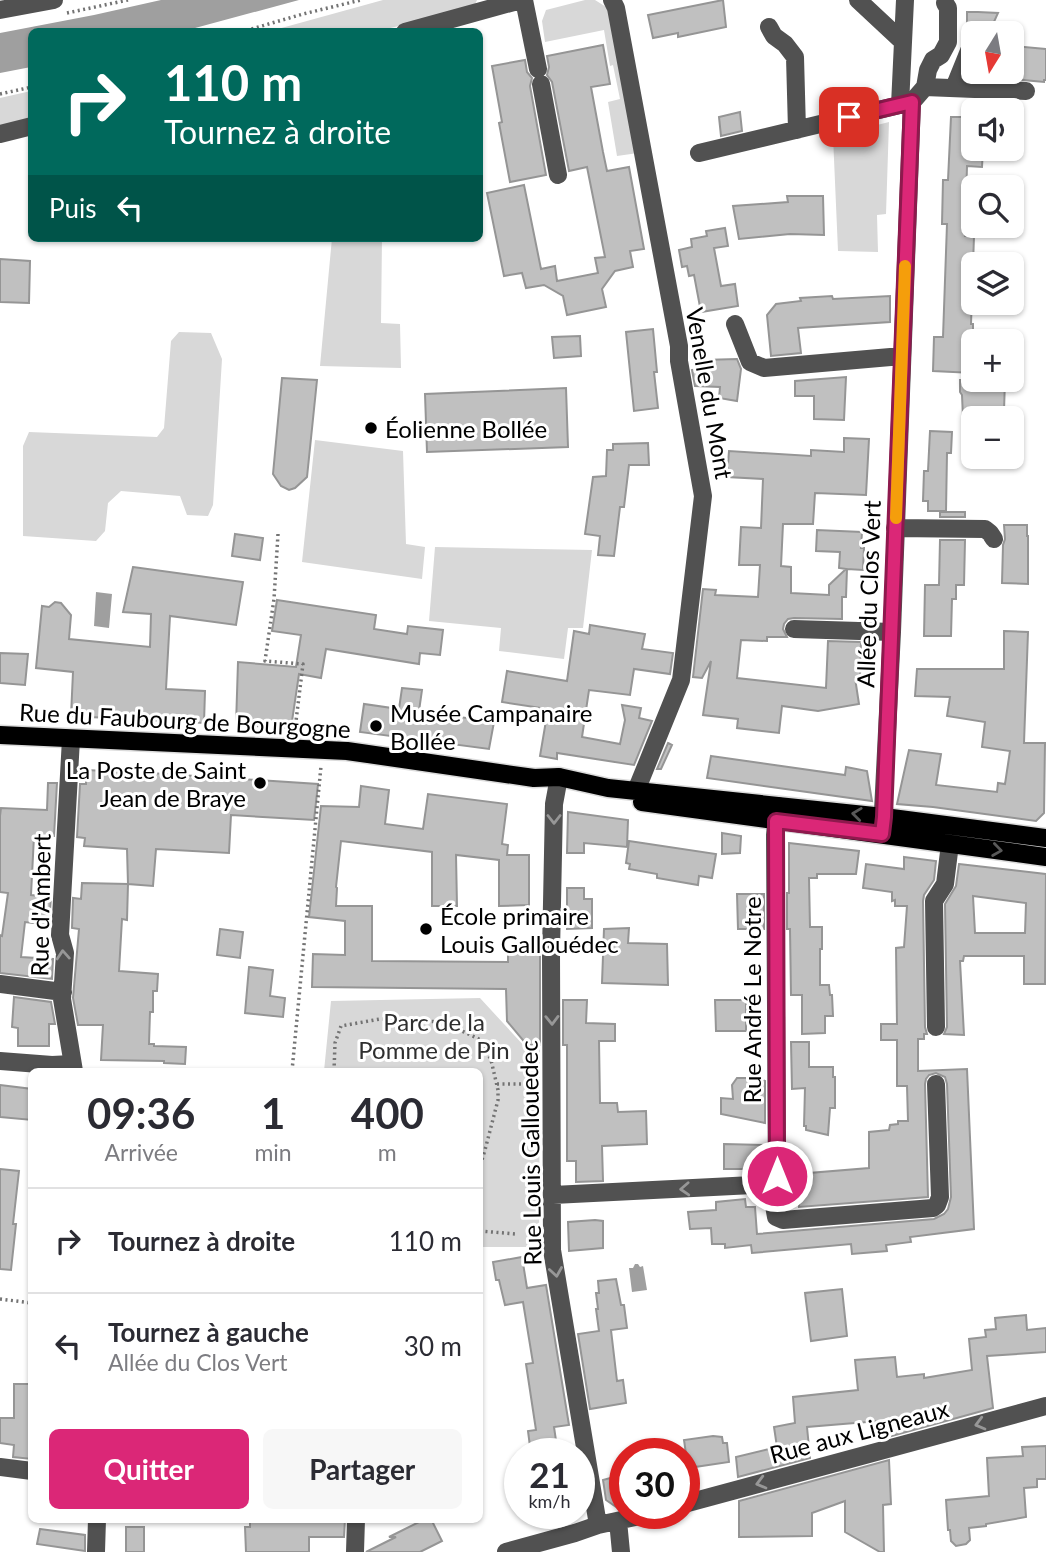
<!DOCTYPE html>
<html lang="fr">
<meta charset="utf-8">
<style>
:root{--surface:#fff;--page:#f7f7f7;--text:#2b2b33;--muted:#7c7c81;--line:#e1e1e2;--accent:#db2777}
body{margin:0;font-family:Lato,sans-serif;background:var(--page);color:var(--text);height:100vh;display:flex;flex-direction:column;font-size:26px;white-space:nowrap}
*{box-sizing:border-box;margin:0}
p{font-size:23px;color:var(--muted)}
.icon{flex:none;width:38px;height:38px;fill:none;stroke:currentColor;stroke-width:2;stroke-linecap:round;stroke-linejoin:round}
.map{position:relative;flex:1;overflow:hidden}
.details{position:absolute;left:28px;top:1068px;width:455px;height:455px;display:flex;flex-direction:column;background:var(--surface);border-radius:10px;box-shadow:0 2px 5px #0004}
.details>*{flex:none}
.guide{position:absolute;left:28px;top:28px;width:455px;height:214px;border-radius:10px;box-shadow:0 2px 5px #0004;background:#00695c;color:#fff;overflow:hidden}
.needle{width:46px;rotate:191deg}
.tools{position:absolute;left:961px;top:21px;display:grid;gap:14px}
.tools a{display:grid;place-items:center;width:63px;height:63px;border-radius:10px;background:var(--surface);box-shadow:0 2px 5px #0004;font-size:35px}
.speed{position:absolute;left:504px;top:1438px;display:flex;gap:14px;font-size:35px;font-weight:700;text-align:center}
.speed>*{display:grid;place-content:center;width:91px;height:91px;border-radius:50%;background:var(--surface);box-shadow:0 2px 5px #0004;line-height:1}
.speed small{font-size:18px;font-weight:400}
.speed .limit{border:10px solid #d22;background:#fff;color:#111}
.pin{position:absolute;display:grid;place-items:center;width:60px;height:60px;color:#fff;margin:-30px;border-radius:14px;box-shadow:0 4px 10px #0006}
.me{position:absolute;width:77px;margin:-38px;rotate:0deg;stroke-linejoin:round;filter:drop-shadow(0 0 5px #0008)}
.turn{display:flex;align-items:center;gap:24px;height:147px;padding:0 21px;font-size:32px}
.turn .icon{width:91px;height:91px;stroke-width:2.5}
.turn b{display:block;font-size:49px;line-height:60px}
.then{display:flex;align-items:center;height:66px;padding:0 21px;background:#0003;gap:14px;font-size:26px}
.eta{display:flex;justify-content:space-evenly;align-items:center;height:119px;text-align:center}
.eta b{font-size:42px;font-weight:700;line-height:49px}
.primary-button{display:flex;gap:14px;margin-top:auto;padding:14px 21px}
.primary-button a{flex:1;height:80px;border-radius:10px;background:var(--accent);color:#fff;font-size:28px;font-weight:700;line-height:80px;text-align:center}
.primary-button a+a{background:var(--page);color:var(--text)}
ul{padding:0;list-style:none}
li{display:flex;align-items:center;gap:21px;height:105px;padding:0 21px;border-top:2px solid var(--line)}
li div{flex:1}
li b{display:block;font-size:26px}
li em{font-style:normal}
.map>svg:first-child{display:block}
.green{fill:#d8d8d8}
.water{fill:#9f9f9f}
.building{fill:#c0c0c0;stroke:#959595;stroke-width:2;fill-rule:evenodd}
.lines{fill:none;stroke-linecap:round;stroke-linejoin:round}
.major-casing{stroke:#dbdbdb;stroke-width:21}
.path{stroke:#737373;stroke-width:3.5;stroke-dasharray:2 3.5;stroke-linecap:butt}
.minor{stroke:#515151;stroke-width:18}
.major{stroke:#000;stroke-width:18}
.oneway{stroke:#595959}
.oneway2{stroke:#979797}
.route-casing{stroke:#8e194d;stroke-width:18}
.route{stroke:#db2777;stroke-width:12}
.slow{stroke:#f59e0b;stroke-width:12}
.poi-dot{fill:#000;stroke:#fff;stroke-width:2.5}
.labels{text-anchor:middle;dominant-baseline:central;stroke-width:6;stroke-linejoin:round;paint-order:stroke}
.street-label{font-size:24px;fill:#000;stroke:#fff}
.poi-label{font-size:24px;fill:#000;stroke:#fff;text-anchor:start}
.park-label{font-size:24px;fill:#2f2f2f;stroke:#fff}
</style>
<div class="map">
<svg width="1046" height="1552" viewBox="0 0 1046 1552">
<rect width="100%" height="100%" fill="#fff"/>
<path class="green" d="M383 0H477L473 9 377 31 267 32Z
M585 0H595L611 10 638 153 617 156 608 102 620 99 613 65 610 66 604 30 545 42 542 21 546 10Z
M31 91V122L0 129V98Z
M889 122 886 214 877 215 878 252 838 251 833 136Z
M332 238H382L381 323 400 324 401 368 320 366Z
M179 332 211 333 222 359 213 505 208 516 187 515 180 496 121 491 108 503 105 531 96 541 23 536V446L29 432 157 437 164 428 171 341Z
M315 440 403 451 406 544 425 547 422 579 302 562Z
M435 547 592 550 583 628H568L564 659 499 651 501 628 429 621Z
M480 998 526 1048 540 1047 539 1247H480V1071H324L331 1001Z
M196 1519H248V1523H196Z"/>
<path class="water" d="M161 0H299L184 31 32 32 31 67 0 73V33L94 15Z
M96 592 112 594 109 628 94 626Z
M635 1264H638L640 1267 643 1266 647 1290 632 1292 629 1268H633Z"/>
<path class="building" d="M723 0 726 27 678 37V33L653 38 648 15Z
M967 12H978L998 13 989 33 967 32Z
M603 45 610 84 591 87 603 152 607 171 629 167 644 249 630 251 633 267 615 271 602 289 606 307 567 315 563 296 544 285 526 288 522 273 504 276 487 193 524 185 541 269 555 266 557 281 598 273 595 258 605 257 587 167 569 171 552 82 547 75 549 67 547 56Z
M1012 46 1046 49V80H1044V82L1012 79Z
M525 60 527 72 532 78 530 86 546 175 510 182 499 123 502 122 492 66Z
M740 112 742 131 721 136 719 117Z
M951 117H973V149H983L982 167 967 166 965 236H974L971 324H973V373L933 371 934 337H943L947 224H942L943 180H948Z
M787 196H823L824 235 790 234 739 239 733 206 788 202Z
M725 228 728 246 714 248 721 286 735 284 738 306 701 312 694 275 689 276 687 266 682 267 679 250 692 247 691 239 707 236 706 231Z
M0 259 30 261 29 303 0 302Z
M832 296 833 299 890 296V322L798 328 801 353 771 356 767 315 776 304 801 301 800 298Z
M653 329 657 372H654L658 408 634 411 626 332Z
M580 336 581 356 554 358 552 337Z
M737 359 741 369 737 401 719 398 720 387 695 386 692 370 703 368V360Z
M846 377 844 420 814 419V396H795V381Z
M282 378 317 380 307 477 295 488 289 490 281 486 273 474Z
M960 380H1005L1004 411H994V418H963L962 395 960 392Z
M566 388 568 447 427 452 425 394Z
M930 431 952 432 951 453H947L946 511H928V501H923L924 471H928Z
M844 438 869 439 866 495 815 493 813 524H783L781 566 791 567V593L829 595V585L846 569 839 568 840 552 816 551 817 530 862 532 861 548H864L863 570 847 569 846 597H842V619L794 618 788 619 784 624 783 629 787 637H767V641L741 640 737 678 826 688 828 641 861 642 860 679 855 678 859 704 818 711 782 706 779 733 737 728 738 719 703 715 711 661 702 678 693 677 703 589 716 590 715 595 758 597 760 565H739L741 527 761 528 763 479 727 477 729 451 811 456V450L844 452Z
M648 443 649 465H629L624 507H620L614 556 598 555 600 536 585 534 593 477 606 476 607 450H613V444Z
M940 512H965V517H940Z
M1004 525H1027V536H1028V584L1002 583 1003 545 1005 539Z
M235 534 263 538 260 560 232 556Z
M940 540H965L964 585H956V599H952L951 636H924L925 585H939Z
M133 567 243 582 236 625 170 616 166 689 205 691 204 723 71 716 73 672 36 668 42 606 49 607 55 602 61 603 71 615 69 639 150 647 151 614 123 612Z
M277 600 376 615 374 629 407 634 408 626 443 630 440 655 420 653 419 664 326 649 321 678 299 674 291 728 236 725 238 662 296 667 301 635 272 631Z
M590 625 645 634 642 649 673 653 670 674 634 669 630 695 589 690 582 737 620 744 625 720 622 705 641 708 639 718 652 721 634 765 557 753V759L540 756 548 709 502 702 507 671 567 681 574 631 589 634Z
M1004 631 1028 632 1024 743H1045L1044 813 1036 821 933 807 897 804 909 750 941 754 936 785 997 792 998 783 1005 784 1010 751 982 747 985 722 947 716 950 697 915 696 917 669H1004Z
M0 653 28 654 25 685 0 683Z
M402 688 422 690 419 711 494 722 489 749 360 732 364 704 399 709Z
M668 743 672 745 661 769H657Z
M711 756 845 775 846 767 867 771 872 801 707 778Z
M86 770 150 773 318 784 314 820 231 815 229 853 156 849 153 886 128 884 127 849 84 846 85 838 77 837 80 784H86Z
M48 783H57L54 836H34L31 895 51 897 49 925 25 922 21 957 53 959 52 979 0 973V935L2 936 8 893 0 892V816L1 808 47 810Z
M361 786 389 790 385 824 423 829 428 794 507 804 502 844 508 845 507 855H529V905L499 906V860L456 855 457 906H432V852L341 841 336 887 337 888 336 906H372V961L508 962V954H540V1045H527L507 1021 506 989 312 987 313 954 345 955V921L309 917 321 806 359 807Z
M568 812 628 820 627 847 584 843V853H567Z
M722 833 741 836 740 853 722 854Z
M629 841 716 854 712 878 699 876 698 885 657 878V874L629 869 630 864 626 863Z
M789 843 859 851 856 874H817V878H809L810 927H822V949H820V985H829L830 995H832L833 1016H825V1033L802 1034V995H791L790 929H787V893H789Z
M904 857 936 861 934 880 924 895 923 901 925 1027 927 1034H924V1039H918V1071L967 1069 974 1229 910 1237 911 1242 886 1245 887 1251 852 1254 851 1244 752 1253 751 1245 725 1248V1244H712L711 1228 690 1229 688 1212 716 1210V1202L745 1199 746 1207H755L757 1234 934 1219 944 1214 948 1209 951 1197 947 1084 945 1077 936 1073 929 1075 926 1079 925 1084 928 1197 799 1207 797 1174 869 1168V1132L889 1130 890 1125 898 1124V1121H908L907 1086H897V1040H881V1024H897L896 948 904 947 907 906H895V900L892 901V892L863 888 866 864 904 869Z
M959 864 1046 874 1045 984H1024V956H964L963 961H960L964 1035 944 1034 947 1027 945 904 956 886ZM973 896 1026 903 1025 933H975Z
M82 883 128 884 127 920 122 919 119 971 158 974 157 991H153V1012H150L149 1044H154V1046L186 1047 185 1064 164 1063V1061L101 1060 103 1025H78L73 998 79 929 72 928 73 898 81 899Z
M567 888H584V899H592V928L567 929Z
M737 894H764V929H738Z
M629 928 628 943 667 944 668 985 602 983 604 929Z
M220 929 243 932 240 958 217 955Z
M249 967 273 970 270 996 285 998 283 1017 245 1013Z
M14 997 51 1002 55 1024H49V1046H18V1028L12 1027Z
M563 1000H587L586 1023 615 1024V1041H599L600 1103H617L618 1112 646 1111 647 1144 602 1146 603 1181 576 1182V1161H567V1045H563Z
M715 1000H746V1031H716Z
M791 1042H809V1067H833V1077H835V1108H830L828 1135 806 1130V1126H804L805 1088 792 1089Z
M737 1078H758L765 1081V1123L721 1114V1098L733 1099 732 1085Z
M0 1085 32 1089V1120L0 1117Z
M724 1144 765 1145 766 1161H753V1169H724Z
M0 1169 19 1171 13 1224H16L11 1270 0 1269Z
M595 1220 603 1221V1248L569 1251 568 1222Z
M522 1257 527 1288 546 1285 569 1425 554 1427 558 1454H531L528 1431 536 1430 526 1364 533 1363 523 1302 505 1305 499 1280H496L493 1262Z
M616 1279 621 1305H624L627 1328 611 1330 617 1381 623 1380 626 1403 590 1409 578 1334 599 1331 596 1309H598L596 1293H599L598 1281Z
M842 1289 847 1336 811 1341 805 1293Z
M1026 1315 1027 1330 1046 1328V1352L987 1356 993 1408 881 1439 879 1421 807 1427 810 1458 738 1477 736 1457 777 1447 774 1427 795 1423 793 1397 858 1390 855 1360 895 1357 897 1377 924 1374V1378L972 1370 969 1339 986 1337 985 1330 996 1329 995 1318Z
M14 1384H32V1459L13 1457 14 1445 0 1443V1418H14Z
M713 1436 722 1437 723 1443H727L729 1462 688 1468 684 1440Z
M1046 1446V1479H1037V1487L1024 1488 1026 1517 986 1524V1526L969 1528 970 1540 966 1544 956 1546 951 1541 950 1530H948L946 1500 989 1496 987 1458 1023 1456 1022 1447Z
M889 1460 891 1504 883 1505 884 1552H880L845 1532V1501L812 1513V1536L739 1537V1501Z
M625 1474V1508L619 1509 606 1500 603 1480Z
M250 1519H345L344 1537H309V1552H246L245 1527H250Z
M425 1519H431L442 1541 420 1552H366L396 1537H389Z
M126 1527H144V1552H126Z
M40 1529 85 1535V1551L37 1544Z"/>
<g class="lines">
<defs>
<path id="major" d="M0 735 347 751 534 778 559 777 608 788 884 817 1046 838
M642 802 1046 857"/>
</defs>
<use href="#major" class="major-casing"/>
<path class="path" d="M67 13 128 0
M241 32 303 14 361 0
M0 94 32 87
M278 534 274 599 265 661 303 664 295 729
M292 1071 321 766
M334 1071 335 1043 341 1026 380 1019 443 1022 481 1040 491 1060 498 1090V1100L485 1150 480 1166
M497 1084H534
M480 1231 516 1234
M0 1299 32 1303"/>
<path class="minor" d="M524 0 538 69
M612 0 616 8 679 346V361L703 496 681 680 638 786 639 791
M858 0 903 42
M0 10 54 0
M769 27 774 36 785 44 795 57 797 130
M405 32 521 0
M541 84 558 175
M925 87 1026 91
M954 88 971 46
M912 102 925 87 928 70 933 60 941 55 948 42V8L945 3
M900 105 905 0
M0 134 32 126
M699 153 912 102 892 632 882 831
M735 324 750 362 764 368 902 356
M895 528 985 529 990 533 994 539
M794 629 892 632
M71 739 60 935 65 953 62 999 74 1071
M559 777 554 804 551 952 552 1250 598 1525
M0 984 63 992
M936 1027 934 901 945 884 950 844
M0 1061 52 1065 72 1064
M770 1183 776 1217 783 1220 933 1208 937 1205 940 1197 936 1084
M553 1195 753 1185 770 1183 777 1176 775 835 778 806
M0 1467 32 1471
M684 1504 1046 1406
M618 1521 621 1552
M96 1552 97 1519
M355 1552 356 1519
M506 1552 575 1533 598 1525 649 1514"/>
<use href="#major" class="major"/>
</g>
<defs><path id="oneway-chevron" d="M-2-3.5L2.5 0L-2 3.5" fill="none" stroke-width="1.6" stroke-linecap="round" stroke-linejoin="round" transform="scale(1.75)"/></defs>
<g class="oneway">
<use href="#oneway-chevron" transform="translate(857 814) rotate(-173)"/>
<use href="#oneway-chevron" transform="translate(997 850) rotate(8)"/>
</g>
<g class="oneway2">
<use href="#oneway-chevron" transform="translate(554 819) rotate(90)"/>
<use href="#oneway-chevron" transform="translate(63 955) rotate(-94)"/>
<use href="#oneway-chevron" transform="translate(552 1020) rotate(89)"/>
<use href="#oneway-chevron" transform="translate(685 1189) rotate(177)"/>
<use href="#oneway-chevron" transform="translate(556 1272) rotate(81)"/>
<use href="#oneway-chevron" transform="translate(980 1424) rotate(165)"/>
<use href="#oneway-chevron" transform="translate(761 1483) rotate(165)"/>
</g>
<g class="lines">
<defs>
<path id="route" d="M777 1176 776 821 882 834 884 817 912 102 849 117"/>
</defs>
<use href="#route" class="route-casing"/>
<use href="#route" class="route"/>
<path class="slow" d="M896 518 905 266"/>
</g>
<g class="poi-dot">
<circle cx="371" cy="428" r="7"/>
<circle cx="376" cy="726" r="7"/>
<circle cx="260" cy="783" r="7"/>
<circle cx="426" cy="929" r="7"/>
</g>
<g class="labels">
<g class="street-label">
<text transform="translate(710 393) rotate(80)">Venelle du Mont</text>
<text transform="translate(868 594) rotate(-88)">Allée du Clos Vert</text>
<text transform="translate(185 720) rotate(3)">Rue du Faubourg de Bourgogne</text>
<text transform="translate(40 905) rotate(-89)">Rue d'Ambert</text>
<text transform="translate(751 1000) rotate(-90)">Rue André Le Notre</text>
<text transform="translate(530 1153) rotate(-91)">Rue Louis Gallouedec</text>
<text transform="translate(859 1431) rotate(-15)">Rue aux Ligneaux</text>
</g>
<g class="poi-label">
<text x="385" y="428">Éolienne Bollée</text>
<text x="390" y="712">Musée Campanaire<tspan x="390" dy="28">Bollée</tspan></text>
<text x="246" y="769" text-anchor="end">La Poste de Saint<tspan x="246" dy="28">Jean de Braye</tspan></text>
<text x="440" y="915">École primaire<tspan x="440" dy="28">Louis Gallouédec</tspan></text>
</g>
<g class="park-label">
<text x="434" y="1021">Parc de la<tspan x="434" dy="28">Pomme de Pin</tspan></text>
</g>
</g>
</svg>
<div class="tools">
<a><svg class="needle" viewBox="-14 -14 28 28"><path d="M0-13l5 13h-10z" fill="#e53935"/><path d="M0 13l5-13h-10z" fill="#7c7c81"/></svg></a>
<a><svg class="icon" aria-label="sound" viewBox="0 0 24 24"><path d="M4 9h4l5-4v14l-5-4H4zM17 9q2 3 0 6"/></svg></a>
<a><svg class="icon" aria-label="search" viewBox="0 0 24 24"><circle cx="10" cy="10" r="6"/><path d="M15 15l6 6"/></svg></a>
<a><svg class="icon" aria-label="layers" viewBox="0 0 24 24"><path d="M12 4l9 5-9 5-9-5zM3 14l9 5 9-5"/></svg></a>
<a>+</a>
<a>−</a>
</div>
<div class="speed"><div>21<small>km/h</small></div><div class="limit">30</div></div>
<div class="pin" style="left:849px;top:117px;background:#d93025"><svg class="icon" aria-label="arrive" viewBox="0 0 24 24"><path d="M6 21V4h12l-3 4 3 4H6"/></svg></div>
<svg class="me" style="left:777px;top:1176px" viewBox="-20 -20 40 40"><circle r="17" fill="#db2777" stroke="#fff" stroke-width="3"/><path d="M0-11L8 9 0 5-8 9z" fill="#fff"/></svg>
<div class="guide">
<div class="turn"><svg class="icon" aria-label="right" viewBox="0 0 24 24"><path d="M7 20v-9h11M14 6l5 5-5 5"/></svg><div><b>110 m</b>Tournez à droite</div></div>
<div class="then">Puis<svg class="icon" aria-label="left" viewBox="0 0 24 24"><path d="M17 20v-9H6M10 6l-5 5 5 5"/></svg></div>
</div>
<section class="details">
<div class="eta">
<div><b>09:36</b><p>Arrivée</p></div>
<div><b>1</b><p>min</p></div>
<div><b>400</b><p>m</p></div>
</div>
<ul>
<li><svg class="icon" aria-label="right" viewBox="0 0 24 24"><path d="M7 20v-9h11M14 6l5 5-5 5"/></svg><div><b>Tournez à droite</b></div><em>110 m</em></li>
<li><svg class="icon" aria-label="left" viewBox="0 0 24 24"><path d="M17 20v-9H6M10 6l-5 5 5 5"/></svg><div><b>Tournez à gauche</b><p>Allée du Clos Vert</p></div><em>30 m</em></li>
</ul>
<div class="primary-button"><a>Quitter</a><a>Partager</a></div>
</section>
</div>
